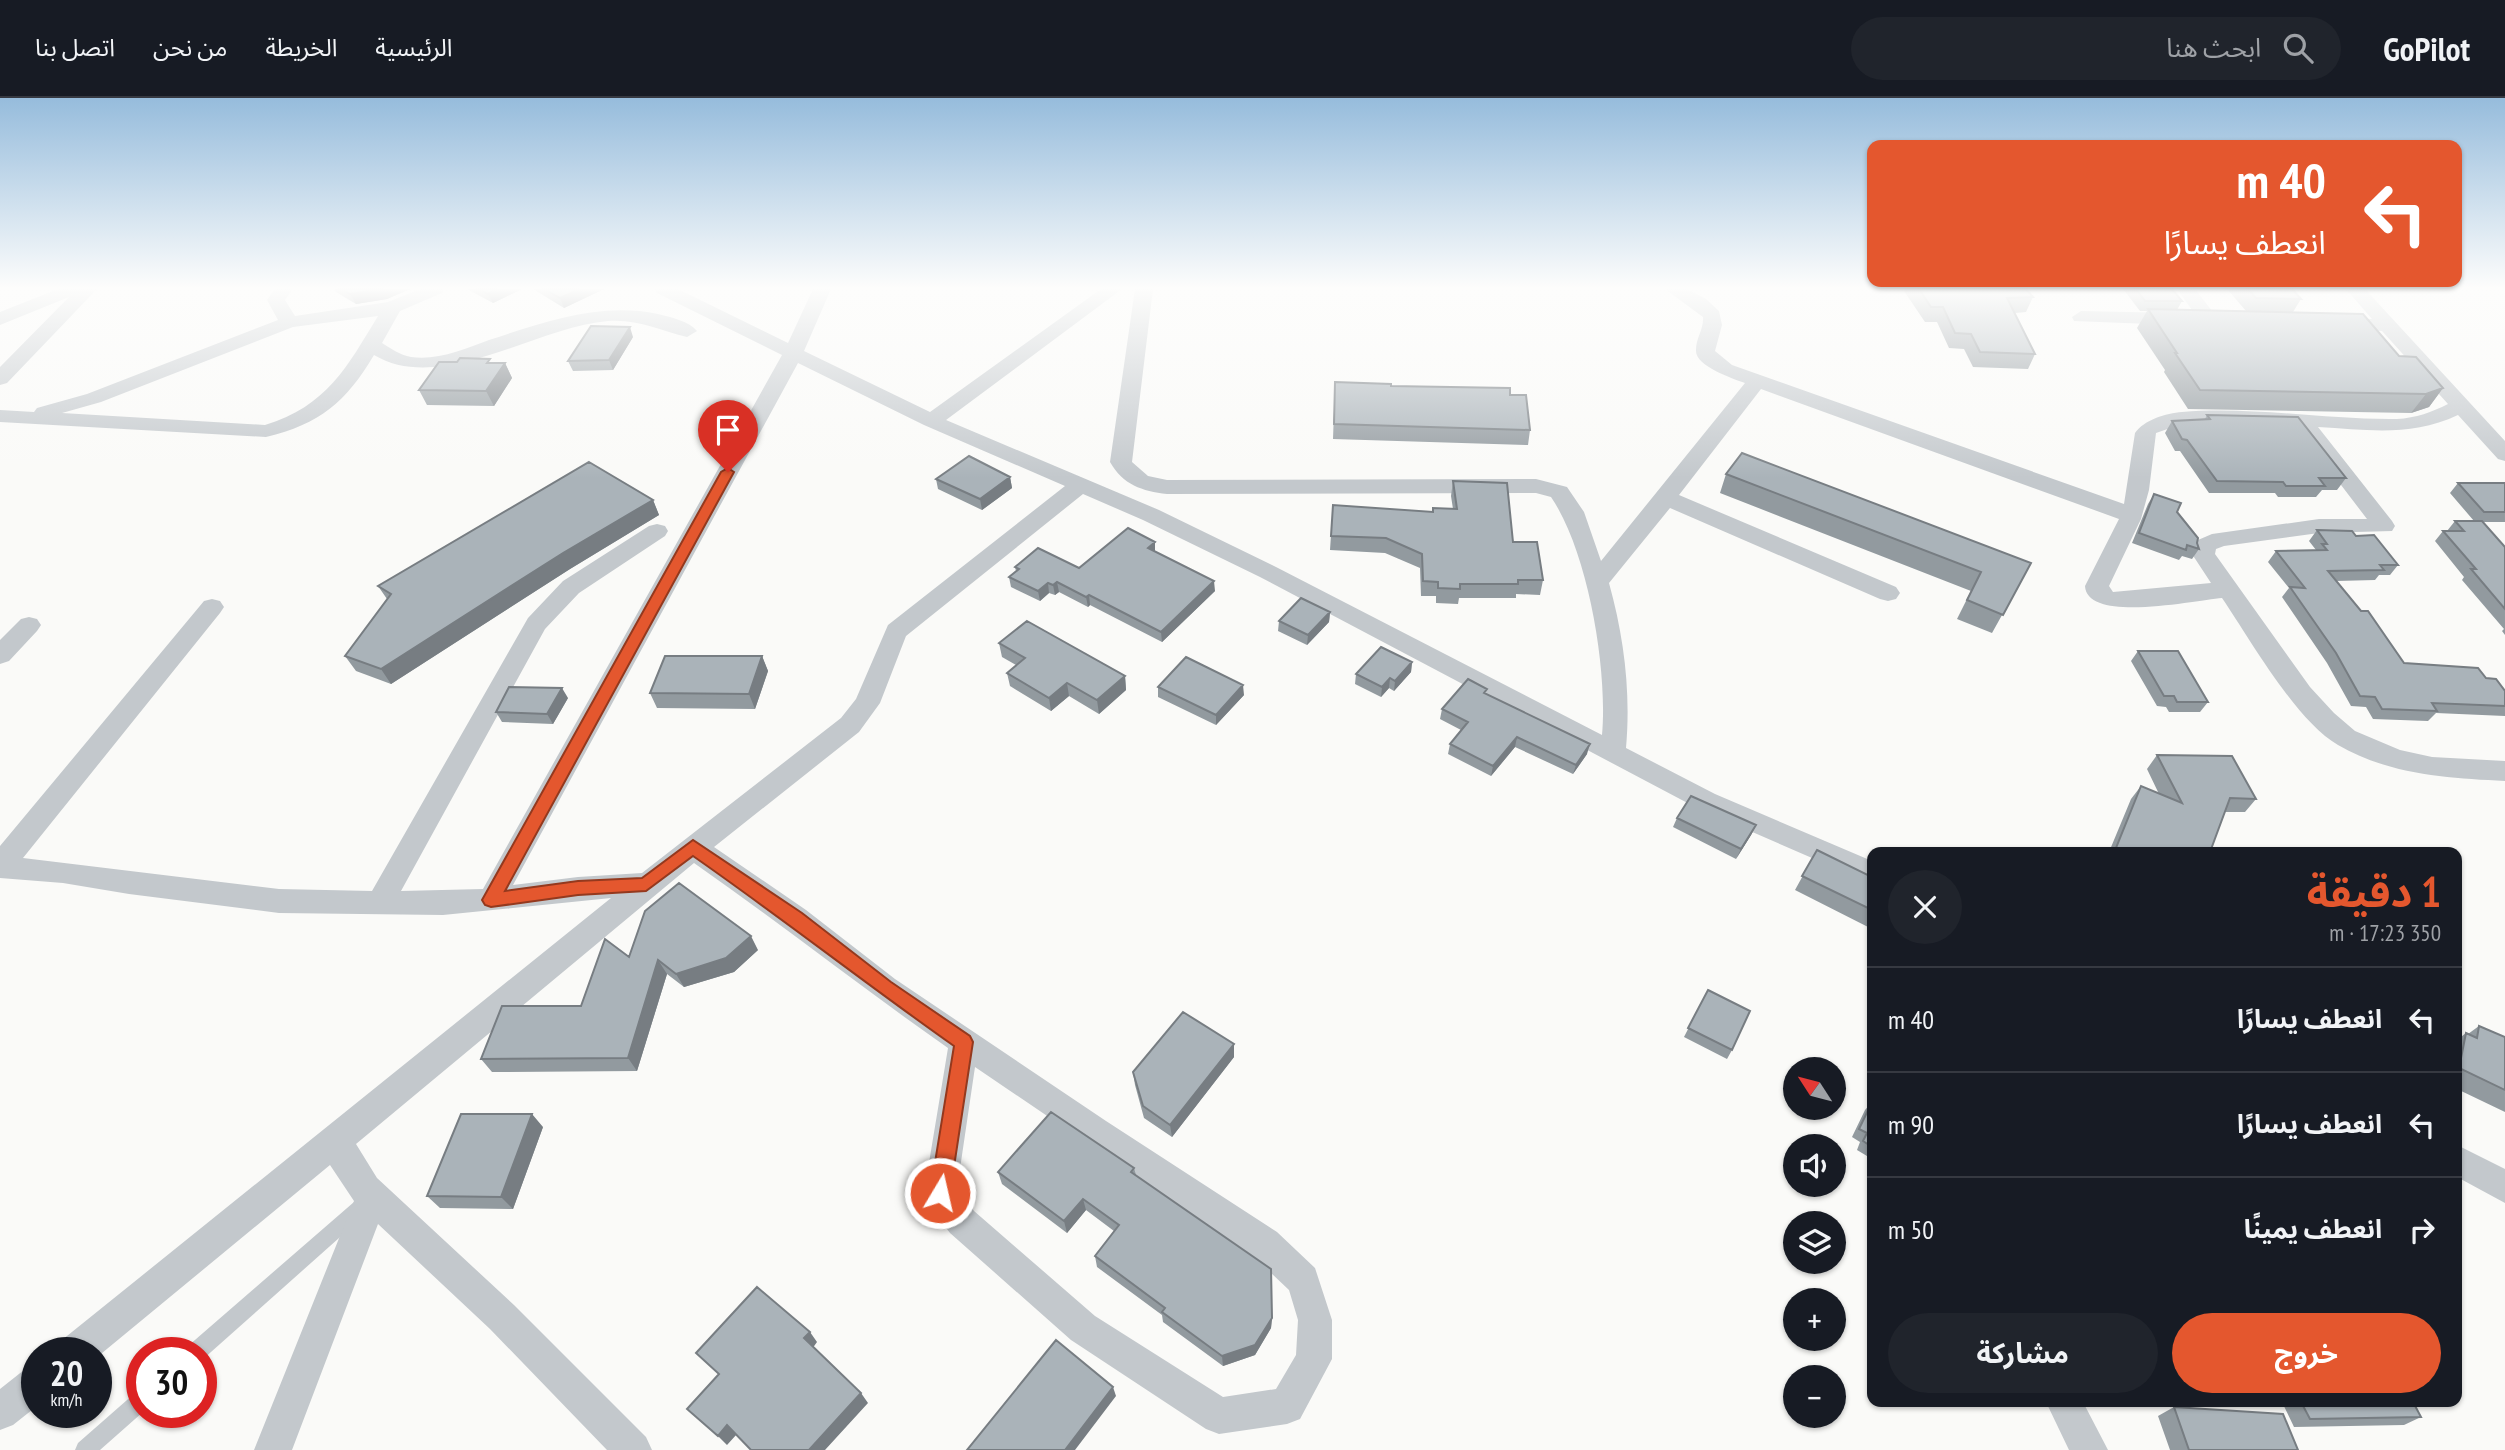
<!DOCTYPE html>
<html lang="ar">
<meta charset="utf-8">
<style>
:root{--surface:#171b24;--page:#20242c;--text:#f1f3f6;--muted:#9ea1a6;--line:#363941;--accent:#e4572e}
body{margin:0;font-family:"PT Sans Narrow","Noto Sans Arabic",sans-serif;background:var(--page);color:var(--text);direction:rtl;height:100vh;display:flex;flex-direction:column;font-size:26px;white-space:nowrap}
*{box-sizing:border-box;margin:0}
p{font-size:23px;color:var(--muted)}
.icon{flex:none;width:38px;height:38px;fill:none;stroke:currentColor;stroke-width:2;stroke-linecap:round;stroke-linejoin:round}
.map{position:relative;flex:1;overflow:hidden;direction:ltr}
.drawer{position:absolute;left:1867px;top:749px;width:595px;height:560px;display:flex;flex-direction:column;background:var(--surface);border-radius:14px;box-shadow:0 2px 5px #0004;direction:rtl}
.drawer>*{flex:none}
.banner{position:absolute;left:1867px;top:42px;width:595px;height:147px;border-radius:14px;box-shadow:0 2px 5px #0004;direction:rtl;background:#e4572e;color:#fff;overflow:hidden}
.needle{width:46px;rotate:306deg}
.buttons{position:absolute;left:1783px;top:959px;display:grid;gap:14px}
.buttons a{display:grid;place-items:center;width:63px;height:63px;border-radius:50%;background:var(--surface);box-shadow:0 2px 5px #0004;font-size:35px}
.speed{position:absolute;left:21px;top:1239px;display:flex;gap:14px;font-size:35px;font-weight:700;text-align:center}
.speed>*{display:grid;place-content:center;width:91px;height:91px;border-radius:50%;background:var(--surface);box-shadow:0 2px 5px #0004;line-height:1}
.speed small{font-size:18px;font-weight:400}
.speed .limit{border:10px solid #d22;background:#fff;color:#111}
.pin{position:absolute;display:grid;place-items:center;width:60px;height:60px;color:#fff;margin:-72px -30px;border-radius:50% 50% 50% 0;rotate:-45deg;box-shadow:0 0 7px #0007}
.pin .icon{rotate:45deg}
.me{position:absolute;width:77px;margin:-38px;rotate:9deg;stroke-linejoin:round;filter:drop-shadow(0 0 5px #0008)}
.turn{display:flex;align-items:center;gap:24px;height:147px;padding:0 21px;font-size:32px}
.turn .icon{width:91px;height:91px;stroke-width:2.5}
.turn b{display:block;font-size:49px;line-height:60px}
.round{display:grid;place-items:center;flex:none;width:74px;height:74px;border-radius:37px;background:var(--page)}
.overview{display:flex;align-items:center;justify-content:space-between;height:119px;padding:0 21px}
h1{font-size:42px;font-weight:700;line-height:52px;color:var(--accent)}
.action{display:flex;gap:14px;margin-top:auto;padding:14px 21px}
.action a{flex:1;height:80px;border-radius:42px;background:var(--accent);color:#fff;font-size:28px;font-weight:700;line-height:80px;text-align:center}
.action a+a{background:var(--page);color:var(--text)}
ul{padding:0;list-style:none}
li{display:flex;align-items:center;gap:21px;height:105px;padding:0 21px;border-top:2px solid var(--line)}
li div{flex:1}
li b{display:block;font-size:26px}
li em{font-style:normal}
header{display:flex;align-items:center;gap:42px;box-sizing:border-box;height:98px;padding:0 35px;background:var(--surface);border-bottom:2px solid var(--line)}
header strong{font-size:33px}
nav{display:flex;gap:38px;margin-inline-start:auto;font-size:24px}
.search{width:490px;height:63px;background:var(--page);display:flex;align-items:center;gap:18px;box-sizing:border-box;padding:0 24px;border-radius:38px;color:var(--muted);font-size:26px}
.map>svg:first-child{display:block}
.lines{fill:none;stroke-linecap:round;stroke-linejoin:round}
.service{fill:#c3c8cc;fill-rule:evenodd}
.minor{fill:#c3c8cc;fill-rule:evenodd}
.wall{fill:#929a9f}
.shaded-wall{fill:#777d82}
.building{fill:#aab3b9;stroke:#777d82;stroke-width:2}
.route{fill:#e4572e;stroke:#94391e;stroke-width:2}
</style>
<header>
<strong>GoPilot</strong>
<div class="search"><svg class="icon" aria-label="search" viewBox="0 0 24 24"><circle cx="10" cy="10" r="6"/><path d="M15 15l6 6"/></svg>ابحث هنا</div>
<nav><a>الرئيسية</a><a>الخريطة</a><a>من نحن</a><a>اتصل بنا</a></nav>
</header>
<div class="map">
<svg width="2505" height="1352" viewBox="0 0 2505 1352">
<rect width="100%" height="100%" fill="#fafaf8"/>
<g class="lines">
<path class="service" d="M360 1101 366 1104 369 1110 366 1116 202 1262 201 1255H186L188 1248 354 1104Z
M142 1292 143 1314 100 1352H75L78 1345 135 1295Z"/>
<path class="minor" d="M58 191H97L7 285 0 287V269L69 199 0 227V214Z
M275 191H293L285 202 295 218 388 204 420 191H444L442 195 400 213 382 245C390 250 400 257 411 259 437 263 465 251 489 242 545 224 599 204 658 216 670 219 689 223 697 233L687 239C658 232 639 221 608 223 535 229 441 297 374 257 346 304 320 326 266 339L0 324V312L34 314 37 310 87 296 278 222 267 202ZM378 218C347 269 327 308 265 327L62 315 101 304 293 229Z
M655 191H678L788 245 813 191H831L804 253 930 314 1101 191H1122L946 322 1159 412 1276 469 1602 637C1608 572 1588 453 1551 399L1536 395 1167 396C1142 393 1123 387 1110 364L1135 191H1153L1132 364 1148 378 1167 382 1536 381 1567 389 1584 414 1601 463 1745 285C1732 280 1695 268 1696 252 1696 240 1704 231 1703 219L1665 191H1687L1706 201 1719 213 1722 227 1715 253 1732 267 2124 406 2135 335C2144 322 2166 315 2182 314 2252 308 2328 322 2397 321 2416 320 2432 314 2448 306L2382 233 2330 230 2327 226 2337 220 2372 221 2346 191H2365L2505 343V363L2498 361 2458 317C2411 339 2369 332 2318 329L2392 423 2395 428 2392 433 2319 435 2224 448 2216 451 2215 456 2310 589 2334 615 2355 633 2400 652 2432 659 2505 663V683C2447 680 2390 677 2338 647 2296 623 2250 541 2222 500 2196 502 2087 526 2085 488L2119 421 1761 291 1679 397 1896 489 1900 495 1896 501 1888 503 1880 501 1670 410 1609 485C1624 539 1631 594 1626 650L1715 696 1872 763V786L1697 710 1260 479 1143 422 1083 396 906 538 880 605 859 634 714 749 806 812 895 881 1106 1023 1277 1134 1315 1170 1332 1222V1261L1300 1321 1287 1326 1219 1336 1206 1331 1071 1242 950 1135 928 1106 924 1095 948 950C862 890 780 825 694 765L356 1046 377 1080 514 1207 646 1339 652 1352H607L490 1231 378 1126 292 1352H254L354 1103 330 1067 96 1260V1255H57L62 1242 611 800 443 817 279 815 129 796 63 785 0 780V748L204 503 212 501 220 503 224 509 220 515 23 760 279 791 372 793 528 520 563 483 649 428 657 426 665 428 668 433 665 438 579 495 545 531 401 793 483 791 782 257 657 195ZM798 265 924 327 1065 388 888 527 856 601 841 620 642 775 578 779 513 787ZM2182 326 2296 328 2367 421H2319L2212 436 2198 442 2192 456 2211 485 2113 494 2109 488 2141 421 2149 392 2156 335ZM975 969 1253 1158 1289 1192 1298 1222 1296 1257 1276 1291 1223 1299 1095 1218 974 1113 957 1091Z
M2177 191H2195L2219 222 2216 226H2202Z
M2081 213 2176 215 2186 221 2176 227 2074 223 2072 219Z
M29 519 37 521 41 527 37 533 9 563 0 566V542L21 521Z
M2457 1047 2505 1071V1105L2457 1079Z
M37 1267V1308L13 1327 0 1332V1291L24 1272Z
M2046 1304H2083L2108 1352H2069Z"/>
</g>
<path class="wall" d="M334 191H410L387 201 356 206 336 194Z
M467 191H522L493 205Z
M533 191H604L564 210Z
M1905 191H2026L2033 199 2026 214 2015 215 2035 256 2028 271 1973 269 1964 251 1949 250 1937 224H1925L1904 193Z
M2123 191H2172L2182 203 2177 212 2246 213 2228 192 2220 191H2292L2301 201 2293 214 2399 258 2443 290 2429 309 2411 315 2188 311 2164 274 2165 272 2137 230 2147 213H2140Z
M633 239 613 272 573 273 568 263Z
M492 265H505L512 280 494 308 427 307 419 292Z
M1335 284 1510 297 1530 332 1528 347 1333 341Z
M2207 317 2346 380 2337 392H2322L2316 399H2278L2275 395H2209L2180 353H2175L2165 335 2172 323 2205 321Z
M1726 376 2031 465 1992 535 1957 521 1971 493 1720 395Z
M1010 379 1012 390 982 412 938 391 936 381Z
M1453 383 1513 444 1543 482 1540 497 1516 496V500H1459L1458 506 1436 505V498H1421L1420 470 1385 455 1330 452 1333 407 1433 414 1453 411 1451 398Z
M2458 385H2505V424H2483L2505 449V537L2502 533 2504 531 2462 482 2464 479 2435 443 2443 433H2447L2455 423H2474L2450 395Z
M2154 396 2177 414 2199 451 2192 461 2182 458 2179 462 2132 445 2148 406Z
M653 402 659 417 570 471 391 586 356 573 345 558 387 501 378 488Z
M2317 432 2356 438 2398 467 2390 477H2379L2375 482 2336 483 2404 565 2486 580 2505 593V618L2436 615 2428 623 2373 621 2366 609 2351 608 2327 565 2282 499 2289 490 2268 464 2276 453 2316 452 2309 443Z
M1155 453 1215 493 1162 544 1090 507 1088 509 1059 494 1055 497 1049 495 1040 503 1011 489 1009 479 1016 473 1015 469 1079 470Z
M1330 514 1329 524 1307 547 1278 533 1279 523Z
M999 545 1125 578 1126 592 1099 616 1069 598 1051 613 1010 588 1007 575 1016 567 1002 559Z
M2138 553 2208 604 2200 614H2169L2166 609 2157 608 2131 563Z
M762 558 768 573 755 611 657 610 650 595Z
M1412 564 1411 574 1394 593 1389 590 1381 599 1355 586 1356 576Z
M1158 589 1244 597 1216 627 1158 599Z
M1486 596 1587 656 1573 676 1515 649 1491 678 1448 656 1450 646 1461 632 1440 621 1442 611Z
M568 600 553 626 502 624 496 614Z
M2157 657 2256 701 2245 714H2225L2210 754H2109L2131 701 2141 688 2159 696 2147 671Z
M1677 720 1756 727 1751 737 1736 761 1673 729Z
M1817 752 1872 779V831L1795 792Z
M758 852 734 874 684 889 667 876 637 973 492 974 481 961 581 908 629 859Z
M1708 892 1732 952 1727 961 1684 939Z
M2479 928 2505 939V1014L2457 991V942L2466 935 2468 936Z
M1234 946V959L1172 1039 1144 1020 1135 987 1133 974Z
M1872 1004V1061L1857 1052 1860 1044 1852 1039 1865 1012Z
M543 1029 513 1111 440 1110 427 1098Z
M1134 1070 1136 1077 1272 1220 1271 1230 1255 1257 1223 1268 1163 1224 1162 1217 1097 1169 1095 1158 1114 1133 1086 1112 1067 1135 1002 1086 998 1074Z
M2282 1304H2414L2421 1319 2404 1327 2294 1329Z
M2174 1309 2298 1352H2170L2158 1318Z"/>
<path class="shaded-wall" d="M384 191H410L387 201 356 206 350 196Z
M498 191H522L493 205 488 196Z
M580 191H604L564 210 560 200Z
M630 229 633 239 613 272 609 262Z
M505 265 512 280 494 308 486 293Z
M2443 290 2429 309 2411 315 2426 296Z
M1010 379 1012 390 982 412 980 401Z
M653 402 659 417 570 471 391 586 381 571 563 455Z
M1155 444V454L1148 450Z
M1214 483 1215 493 1162 544 1161 534Z
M1057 484 1059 494 1055 497 1053 487Z
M1048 485 1049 495 1040 503 1038 493Z
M1089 497 1090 507 1088 509 1086 499Z
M1330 514 1329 524 1307 547 1308 537Z
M762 558 768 573 755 611 749 596Z
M1412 564 1411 574 1394 593 1395 583Z
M1125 578 1126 592 1099 616 1097 602Z
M1390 580 1389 590 1381 599 1382 589Z
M1067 585 1069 598 1051 613 1049 600Z
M1243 587 1244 597 1216 627V617Z
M562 590 568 600 553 626 547 616Z
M1517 639 1515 649 1491 678 1493 668Z
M1590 646 1587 656 1573 676 1576 667Z
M1756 727 1751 737 1736 761 1741 751Z
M751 838 758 852 734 874 684 889 676 876Z
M658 862 667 876 637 973 628 960Z
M1234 946V959L1172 1039 1170 1027Z
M532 1016 543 1029 513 1111 501 1099Z
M1083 1101 1086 1112 1067 1135 1064 1123Z
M1272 1220 1271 1230 1255 1257 1223 1268 1222 1258Z
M810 1234 817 1244 812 1251 804 1240Z
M1113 1289 1116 1298 1075 1352H1065Z
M861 1295 868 1305 825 1352H809Z
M727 1327 737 1336 727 1347 718 1338Z"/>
<path class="building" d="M341 191H384L350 196Z
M479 191H498L488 196Z
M544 191H580L560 200Z
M1919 191H2026L2033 199 2007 200 2035 256 1980 254 1971 236 1955 235 1943 209H1931Z
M2136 191H2172L2182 203H2145Z
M2248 191H2292L2301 201 2256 200Z
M2148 211 2363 216 2399 258 2416 259 2443 290 2426 296 2200 292 2175 255H2177Z
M591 228 630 229 609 262 568 263Z
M460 260 490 261 487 265H505L486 293 419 292 439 264H457Z
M1335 284 1391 286V288L1510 290V297H1526L1530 332 1334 326Z
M2207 317 2298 319 2346 380H2319L2325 388H2286L2283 384 2217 383 2187 342 2182 341 2172 323 2210 321Z
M1742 355 2031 465 2003 517 1967 502 1981 474 1726 376Z
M969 358 1010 379 980 401 936 381Z
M589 364 653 402 563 455 381 571 345 558 391 496 378 488Z
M1453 383 1507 385 1513 444H1537L1543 482H1518V486H1460V491L1438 490V484L1423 483 1422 456 1386 440 1331 438 1333 407 1433 414V410L1457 411Z
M2458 385H2505V414H2484Z
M2154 396 2181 405 2177 414 2198 440 2197 445 2199 451 2187 447 2186 452 2139 435Z
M2455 423H2482L2505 449V511L2471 471H2476L2443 433H2464Z
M1128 430 1155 444 1148 450 1214 483 1161 534 1089 497 1086 499 1057 484 1053 487 1048 485 1038 493 1009 479 1019 471 1015 469 1038 450 1079 470Z
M2317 432 2352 433 2356 438 2374 437 2398 467H2380L2384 472 2328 473 2361 513H2368L2404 565 2478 570 2486 580 2496 581 2505 593V608L2432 605 2437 613 2382 611 2375 599 2360 598 2336 555 2290 489 2305 490 2276 453 2327 452 2322 446H2327Z
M1301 500 1330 514 1308 537 1279 523Z
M1027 523 1125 578 1097 602 1067 585 1049 600 1007 575 1025 560 999 545Z
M1381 549 1412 564 1395 583 1390 580 1382 589 1356 576Z
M2138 553H2178L2208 604H2177L2174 598H2164Z
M665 558H762L749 596 650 595Z
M1186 559 1243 587 1216 617 1158 589Z
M1468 581 1487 591 1484 595 1590 646 1576 667 1517 639 1493 668 1450 646 1468 624 1442 611Z
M509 589 562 590 547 616 496 614Z
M2157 657 2232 658 2256 701 2230 700 2210 754H2126L2116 750 2141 688 2182 705Z
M1691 698 1756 727 1741 751 1677 720Z
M1817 752 1872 779V812L1802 778Z
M679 785 751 838 726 860 676 876 658 862 628 960 481 961 502 908H581L605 841 629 859 645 813Z
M1708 892 1750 913 1732 952 1688 930Z
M1183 914 1234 946 1170 1027 1143 1008 1133 974Z
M2479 928 2505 939V992L2459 970 2466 935 2477 940Z
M1872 1004V1049L1863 1043 1867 1035 1859 1031Z
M1051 1014 1134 1070 1131 1074 1271 1171 1272 1220 1255 1247 1222 1258 1162 1214 1165 1210 1095 1158 1119 1127 1083 1101 1064 1123 998 1074Z
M461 1016H532L501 1099 427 1098Z
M757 1189 810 1234 804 1240 861 1295 809 1352H751L727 1327 718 1338 687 1311 719 1276 696 1255Z
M1056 1242 1113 1289 1065 1352H967Z
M2301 1304H2413L2421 1319 2310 1321Z
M2174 1309 2283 1316 2298 1352H2189Z"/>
<linearGradient id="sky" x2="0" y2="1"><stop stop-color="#96bcdc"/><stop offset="0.5" stop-color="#fdfdfc"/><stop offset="1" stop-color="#fdfdfc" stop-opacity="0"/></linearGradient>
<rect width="2505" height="380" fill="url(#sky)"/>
<path class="route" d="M728 370 734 374 505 793 578 783 642 780 693 742 802 815 891 884 970 938 973 944 950 1095 947 1102 940 1105 933 1102 930 1095 954 948C866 886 782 820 693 758L646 793 578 797 491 809 485 807 482 802 721 374Z"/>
</svg>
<div class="buttons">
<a><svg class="needle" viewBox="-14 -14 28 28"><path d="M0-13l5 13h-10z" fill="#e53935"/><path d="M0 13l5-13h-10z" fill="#9ea1a6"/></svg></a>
<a><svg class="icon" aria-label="sound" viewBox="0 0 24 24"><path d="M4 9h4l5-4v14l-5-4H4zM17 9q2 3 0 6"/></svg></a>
<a><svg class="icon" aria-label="layers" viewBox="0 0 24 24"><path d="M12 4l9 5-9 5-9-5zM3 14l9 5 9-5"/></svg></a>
<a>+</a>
<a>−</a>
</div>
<div class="speed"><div>20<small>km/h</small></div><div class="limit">30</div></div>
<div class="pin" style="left:728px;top:374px;background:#d93025"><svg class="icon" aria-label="arrive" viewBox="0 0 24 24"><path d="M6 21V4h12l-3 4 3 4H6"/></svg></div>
<svg class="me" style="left:940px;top:1095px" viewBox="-20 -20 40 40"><circle r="17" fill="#e4572e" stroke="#fff" stroke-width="3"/><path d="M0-11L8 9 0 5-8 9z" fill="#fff"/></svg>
<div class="banner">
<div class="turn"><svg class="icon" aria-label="left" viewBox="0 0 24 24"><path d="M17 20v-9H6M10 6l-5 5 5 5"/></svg><div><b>40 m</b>انعطف يسارًا</div></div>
</div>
<section class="drawer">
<div class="overview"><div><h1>1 دقيقة</h1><p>350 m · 17:23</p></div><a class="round"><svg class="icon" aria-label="close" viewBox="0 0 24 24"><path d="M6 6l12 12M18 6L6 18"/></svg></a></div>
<ul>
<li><svg class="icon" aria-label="left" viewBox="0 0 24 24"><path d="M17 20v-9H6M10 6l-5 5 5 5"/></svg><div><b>انعطف يسارًا</b></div><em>40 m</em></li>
<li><svg class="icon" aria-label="left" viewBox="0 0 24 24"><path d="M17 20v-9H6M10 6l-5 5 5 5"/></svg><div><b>انعطف يسارًا</b></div><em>90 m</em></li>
<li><svg class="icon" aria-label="right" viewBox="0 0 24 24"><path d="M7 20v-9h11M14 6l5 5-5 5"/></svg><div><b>انعطف يمينًا</b></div><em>50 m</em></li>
</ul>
<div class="action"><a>خروج</a><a>مشاركة</a></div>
</section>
</div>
